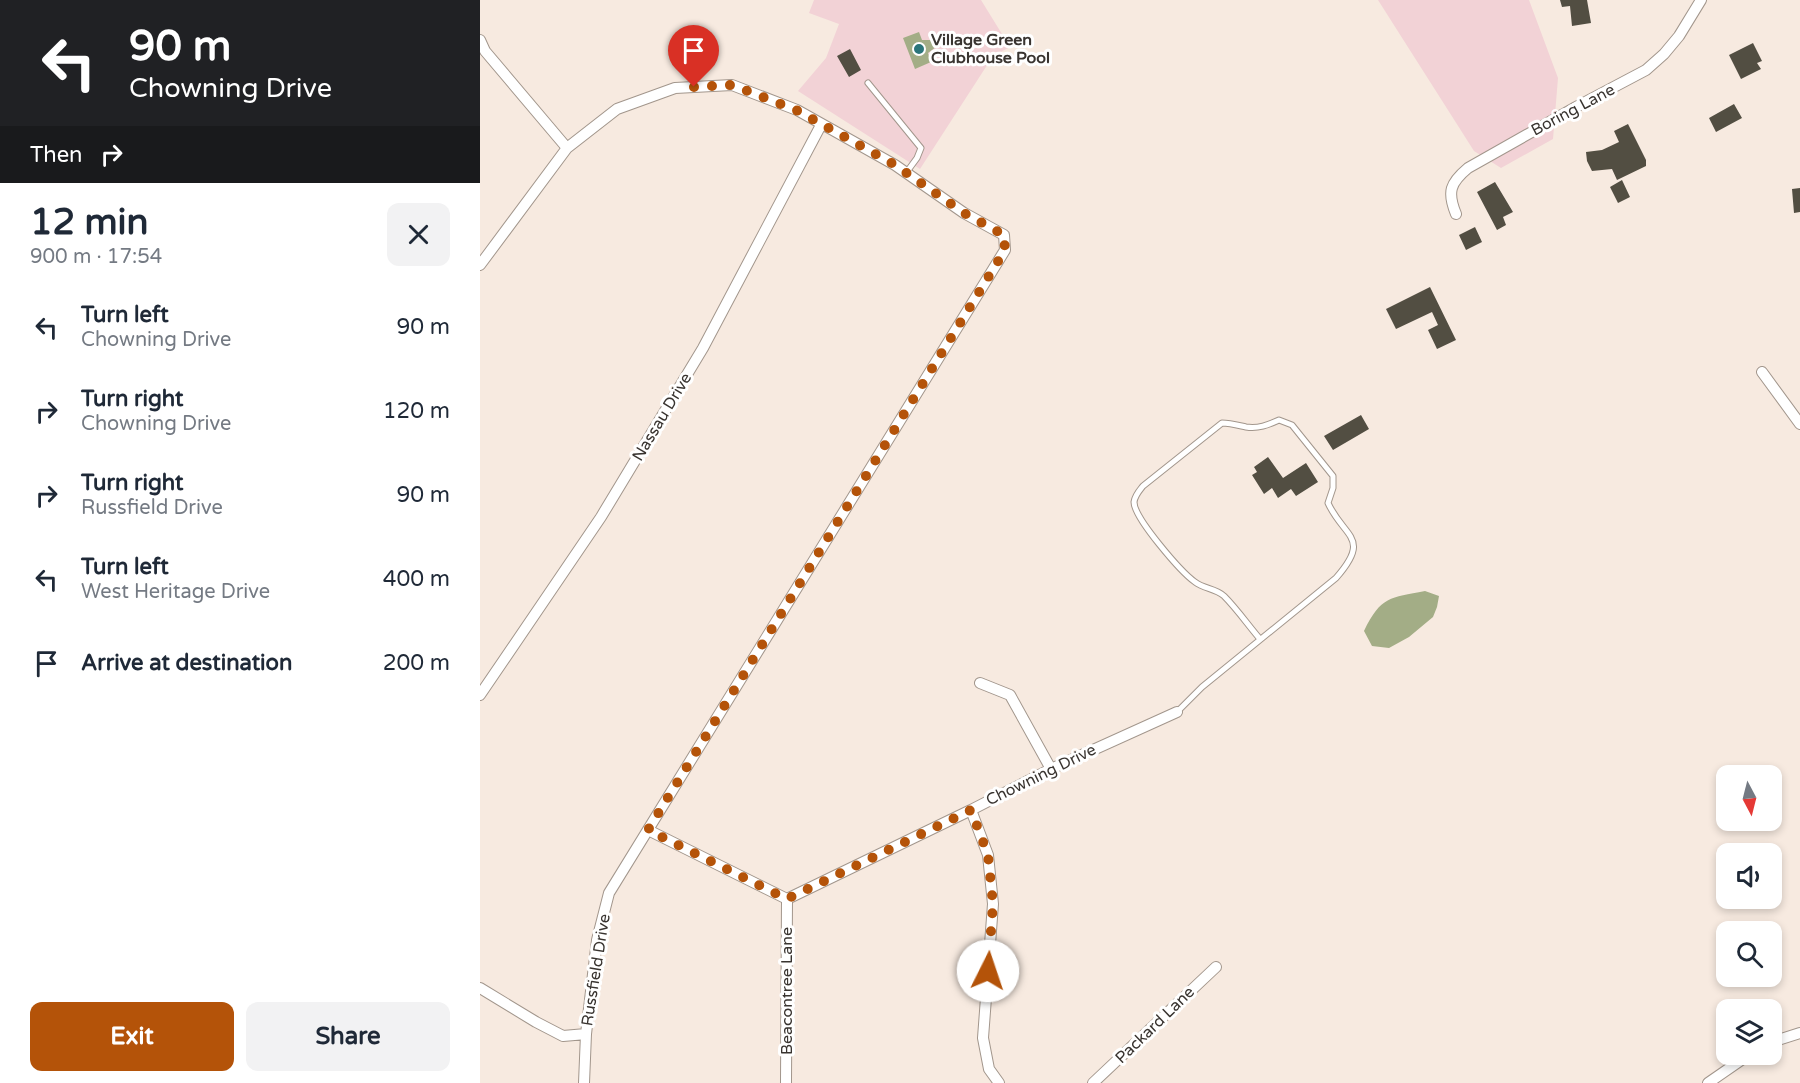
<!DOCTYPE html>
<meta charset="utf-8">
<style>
:root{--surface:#fff;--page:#f2f2f3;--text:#1f2937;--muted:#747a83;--accent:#b45309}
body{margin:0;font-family:"Varela Round",sans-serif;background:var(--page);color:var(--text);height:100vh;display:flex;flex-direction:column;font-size:22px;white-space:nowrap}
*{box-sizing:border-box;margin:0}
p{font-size:20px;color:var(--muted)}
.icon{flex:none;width:33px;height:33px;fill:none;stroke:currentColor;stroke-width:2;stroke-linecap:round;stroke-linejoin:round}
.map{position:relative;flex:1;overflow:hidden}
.sheet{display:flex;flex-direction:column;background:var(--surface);width:480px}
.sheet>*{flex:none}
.banner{background:#202124;color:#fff;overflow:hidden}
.needle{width:39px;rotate:173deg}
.controls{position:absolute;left:1236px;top:765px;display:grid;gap:12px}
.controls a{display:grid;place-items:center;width:66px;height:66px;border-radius:12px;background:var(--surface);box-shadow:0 3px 9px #0003;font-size:30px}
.pin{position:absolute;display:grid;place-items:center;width:51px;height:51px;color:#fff;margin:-62px -26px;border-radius:50% 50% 50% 0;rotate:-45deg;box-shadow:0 0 6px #0007}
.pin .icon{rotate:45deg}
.me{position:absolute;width:66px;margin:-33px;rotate:4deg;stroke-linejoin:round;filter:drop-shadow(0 0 4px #0008)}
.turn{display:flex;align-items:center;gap:21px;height:126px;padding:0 30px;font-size:27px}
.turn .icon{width:78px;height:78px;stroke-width:2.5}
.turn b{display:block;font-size:42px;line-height:51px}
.then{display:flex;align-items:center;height:57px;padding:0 30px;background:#0003;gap:12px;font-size:22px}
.round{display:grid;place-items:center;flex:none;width:63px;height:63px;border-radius:12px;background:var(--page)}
.head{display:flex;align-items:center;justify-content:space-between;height:102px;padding:0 30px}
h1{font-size:36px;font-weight:700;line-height:45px}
.button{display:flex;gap:12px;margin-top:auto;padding:12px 30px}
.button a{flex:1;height:69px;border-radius:12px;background:var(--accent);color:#fff;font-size:24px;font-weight:700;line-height:69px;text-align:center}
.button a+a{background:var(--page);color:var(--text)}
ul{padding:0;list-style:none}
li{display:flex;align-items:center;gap:18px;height:84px;padding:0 30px}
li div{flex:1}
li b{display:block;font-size:22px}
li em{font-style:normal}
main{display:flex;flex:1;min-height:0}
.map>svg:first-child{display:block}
.green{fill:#f2d2d6}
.water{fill:#a3ad86}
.building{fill:#524e42}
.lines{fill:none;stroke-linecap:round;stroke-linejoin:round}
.service-casing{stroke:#a2968c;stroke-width:7}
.minor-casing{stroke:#a2968c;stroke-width:12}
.service{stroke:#fff;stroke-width:5}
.minor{stroke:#fff;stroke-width:10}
.route{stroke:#b45309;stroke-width:10;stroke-dasharray:0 18}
.poi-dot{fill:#2b757a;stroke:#fff;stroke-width:2}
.labels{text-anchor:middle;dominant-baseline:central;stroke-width:6;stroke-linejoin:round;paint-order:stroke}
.poi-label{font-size:16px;font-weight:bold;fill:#393430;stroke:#fff;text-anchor:start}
.street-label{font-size:16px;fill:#393430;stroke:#fff}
</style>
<main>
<section class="sheet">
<div class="banner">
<div class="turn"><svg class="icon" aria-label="left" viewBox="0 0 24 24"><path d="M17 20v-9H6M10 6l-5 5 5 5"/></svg><div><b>90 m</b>Chowning Drive</div></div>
<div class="then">Then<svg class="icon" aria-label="right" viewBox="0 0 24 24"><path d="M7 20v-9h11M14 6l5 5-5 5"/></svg></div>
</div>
<div class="head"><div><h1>12 min</h1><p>900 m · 17:54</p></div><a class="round"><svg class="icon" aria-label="close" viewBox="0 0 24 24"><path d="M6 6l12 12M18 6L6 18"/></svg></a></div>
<ul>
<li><svg class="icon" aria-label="left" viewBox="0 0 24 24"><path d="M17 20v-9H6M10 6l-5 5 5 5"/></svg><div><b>Turn left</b><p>Chowning Drive</p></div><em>90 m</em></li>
<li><svg class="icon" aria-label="right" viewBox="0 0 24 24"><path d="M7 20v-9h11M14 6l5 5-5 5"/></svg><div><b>Turn right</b><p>Chowning Drive</p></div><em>120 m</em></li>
<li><svg class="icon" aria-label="right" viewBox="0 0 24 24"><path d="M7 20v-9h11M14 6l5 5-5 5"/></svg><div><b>Turn right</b><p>Russfield Drive</p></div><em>90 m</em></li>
<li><svg class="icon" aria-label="left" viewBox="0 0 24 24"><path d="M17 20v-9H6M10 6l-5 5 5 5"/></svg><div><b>Turn left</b><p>West Heritage Drive</p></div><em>400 m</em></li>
<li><svg class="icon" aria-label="arrive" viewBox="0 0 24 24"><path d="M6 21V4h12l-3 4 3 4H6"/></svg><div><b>Arrive at destination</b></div><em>200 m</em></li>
</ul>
<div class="button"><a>Exit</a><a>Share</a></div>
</section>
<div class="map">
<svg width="1320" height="1083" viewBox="0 0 1320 1083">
<rect width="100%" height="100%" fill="#f7eae0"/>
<path class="green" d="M334 0H501L530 47 513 56 440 169 318 91 346 58 359 24 329 13Z
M898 0H1049L1078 78 1073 139 1021 168 994 151Z"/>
<path class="water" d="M439 32 442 40H455L457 43 456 47 448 53 451 62 435 69 423 38Z
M945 591 959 596 957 607 953 617 929 637 909 648 892 646 884 631C901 596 910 598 945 591Z"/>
<path class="building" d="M1080 0H1107L1111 23 1092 26 1090 6 1082 7Z
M1273 43 1282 61 1277 63 1281 69 1261 79 1249 55Z
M370 49 381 70 369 77 357 56Z
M1254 104 1262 118 1236 132 1229 118Z
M1148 124 1166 160V166L1137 180 1132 169 1112 171 1107 161 1106 152 1122 150 1139 142 1134 131Z
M1142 180 1150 197 1138 203 1130 187Z
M1015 182 1033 212 1023 217 1026 225 1017 230 997 192Z
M1320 188V212L1314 213 1312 189Z
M995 227 1002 242 986 250 979 235Z
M950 287 976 340 957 349 948 330 958 325 952 312 916 329 906 309Z
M881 415 889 429 853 450 844 436Z
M788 457 803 478 826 463 838 482 816 496 811 489 798 498 792 488 784 494 772 475 777 472 774 467Z"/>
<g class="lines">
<defs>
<path id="service" d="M388 83 441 148 437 158 426 173
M697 712 722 687 856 578C892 537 864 538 848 503L853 488V476L812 425 799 420C788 425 778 429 766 427 757 425 750 423 742 423L663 486C659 491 655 495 654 502 654 518 701 572 715 582 724 589 735 588 744 596 757 609 768 625 780 639"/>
<path id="minor" d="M0 40 5 51 87 148
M976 214C967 192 970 183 988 168L1096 107 1166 70 1184 54 1199 36 1221 0
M0 265 87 148 137 109 195 88 252 85 317 110 415 165 484 213 524 235 525 250 129 893 117 940 106 1034 104 1083
M1282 372 1320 424
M500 683 530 695 571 769
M0 695 121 517 223 348 341 125
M491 810 508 855 513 904 503 1038 509 1069 519 1083
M168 830 307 899 491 810 571 769 697 712
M0 988 56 1022 83 1036 106 1034
M1292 1042 1320 1033
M306 1083 307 899
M613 1083 736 967
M1228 1083 1270 1054"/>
</defs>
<use href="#service" class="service-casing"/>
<use href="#minor" class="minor-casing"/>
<use href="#service" class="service"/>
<use href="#minor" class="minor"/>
</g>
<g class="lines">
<path class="route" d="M214 87 252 85 316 110 415 165 484 213 524 235 525 250 168 830 307 899 491 810 508 855 513 904 508 971"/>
</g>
<circle class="poi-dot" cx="439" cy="49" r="6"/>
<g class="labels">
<g class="poi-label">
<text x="451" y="40">Village Green<tspan x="451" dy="18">Clubhouse Pool</tspan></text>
</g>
<g class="street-label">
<text transform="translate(1093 110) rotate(-28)">Boring Lane</text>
<text transform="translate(182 417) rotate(-59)">Nassau Drive</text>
<text transform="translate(561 775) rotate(-26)">Chowning Drive</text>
<text transform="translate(116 970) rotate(-81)">Russfield Drive</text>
<text transform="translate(307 991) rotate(-90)">Beacontree Lane</text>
<text transform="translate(675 1025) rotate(-44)">Packard Lane</text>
</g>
</g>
</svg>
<div class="controls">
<a><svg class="needle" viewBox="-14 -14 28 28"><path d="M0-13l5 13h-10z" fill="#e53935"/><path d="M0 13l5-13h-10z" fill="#747a83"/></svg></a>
<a><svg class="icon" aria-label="sound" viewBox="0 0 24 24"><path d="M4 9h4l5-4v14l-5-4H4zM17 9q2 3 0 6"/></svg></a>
<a><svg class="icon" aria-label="search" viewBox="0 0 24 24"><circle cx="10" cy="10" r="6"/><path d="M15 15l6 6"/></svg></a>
<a><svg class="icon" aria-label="layers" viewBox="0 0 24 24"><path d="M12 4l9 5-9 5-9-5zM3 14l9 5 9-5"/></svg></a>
</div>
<div class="pin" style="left:214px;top:87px;background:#d93025"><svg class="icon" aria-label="arrive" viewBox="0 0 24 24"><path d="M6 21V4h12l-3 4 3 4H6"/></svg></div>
<svg class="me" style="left:508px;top:971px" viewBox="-20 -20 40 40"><circle r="19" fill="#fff"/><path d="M0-13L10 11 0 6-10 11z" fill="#b45309"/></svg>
</div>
</main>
